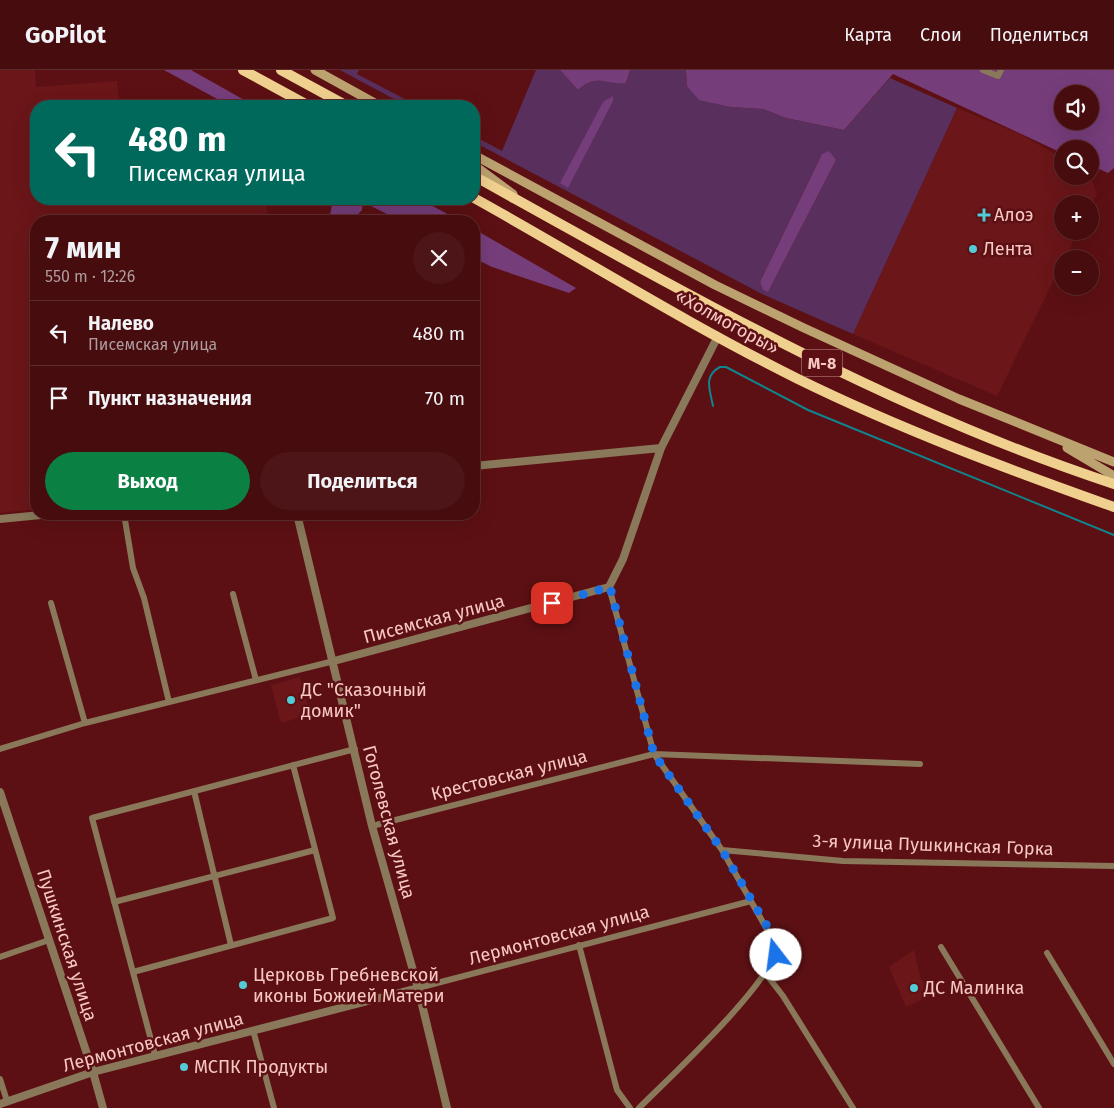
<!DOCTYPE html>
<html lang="ru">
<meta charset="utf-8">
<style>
:root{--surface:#460c0e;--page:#4d1517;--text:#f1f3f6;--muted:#b09b9e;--line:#5e2c2e;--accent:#0b8043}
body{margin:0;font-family:"Fira Sans",sans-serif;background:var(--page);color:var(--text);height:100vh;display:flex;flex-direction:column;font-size:19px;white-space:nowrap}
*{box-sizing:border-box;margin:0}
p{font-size:16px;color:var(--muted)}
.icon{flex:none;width:28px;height:28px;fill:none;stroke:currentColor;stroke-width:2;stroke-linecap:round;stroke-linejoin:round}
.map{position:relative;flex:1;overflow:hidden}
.side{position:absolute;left:30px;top:145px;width:450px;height:305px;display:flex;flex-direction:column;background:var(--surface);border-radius:20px;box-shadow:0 5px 20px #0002,0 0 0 1px var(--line)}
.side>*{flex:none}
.banner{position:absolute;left:30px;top:30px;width:450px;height:105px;border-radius:20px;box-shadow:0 5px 20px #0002,0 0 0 1px var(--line);background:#00695c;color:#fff;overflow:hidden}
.tools{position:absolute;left:1054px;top:15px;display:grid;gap:10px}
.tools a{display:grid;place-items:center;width:45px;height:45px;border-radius:50%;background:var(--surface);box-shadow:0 5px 20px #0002,0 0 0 1px var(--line);font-size:25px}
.pin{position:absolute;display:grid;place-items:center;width:42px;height:42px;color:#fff;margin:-21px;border-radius:10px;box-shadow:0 2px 8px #0006}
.me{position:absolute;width:55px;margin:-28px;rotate:345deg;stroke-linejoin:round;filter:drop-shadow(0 0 4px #0008)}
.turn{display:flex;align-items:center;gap:18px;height:105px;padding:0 15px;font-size:22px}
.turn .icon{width:65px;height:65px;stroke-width:2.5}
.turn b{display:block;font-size:35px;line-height:42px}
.round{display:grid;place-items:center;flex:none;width:52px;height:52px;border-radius:26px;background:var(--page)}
.summary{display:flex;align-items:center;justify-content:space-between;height:85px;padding:0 15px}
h1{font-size:30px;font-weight:700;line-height:38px}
.action{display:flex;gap:10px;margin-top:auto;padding:10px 15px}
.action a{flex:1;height:58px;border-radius:30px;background:var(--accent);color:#fff;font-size:20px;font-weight:700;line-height:58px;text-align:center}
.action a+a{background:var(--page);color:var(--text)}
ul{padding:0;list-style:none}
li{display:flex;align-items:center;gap:15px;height:65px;padding:0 15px;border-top:1px solid var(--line)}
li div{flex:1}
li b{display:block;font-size:19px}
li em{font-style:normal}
header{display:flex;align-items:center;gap:30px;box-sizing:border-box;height:70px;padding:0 25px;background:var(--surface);border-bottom:1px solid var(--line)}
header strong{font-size:24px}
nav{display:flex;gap:28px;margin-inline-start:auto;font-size:18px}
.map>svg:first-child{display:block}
.built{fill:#6b1619}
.green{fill:#592f5d;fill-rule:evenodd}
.forest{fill:#763d7b;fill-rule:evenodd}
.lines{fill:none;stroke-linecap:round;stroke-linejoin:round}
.stream{stroke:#0f858f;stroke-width:2}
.minor{stroke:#89795a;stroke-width:6}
.tertiary{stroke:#89795a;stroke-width:8}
.secondary{stroke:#bba26f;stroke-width:9}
.trunk{stroke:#f0d08e;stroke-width:10}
.route{stroke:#1a73e8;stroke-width:9;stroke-dasharray:0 16.2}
.poi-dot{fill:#52cbd7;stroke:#5d1013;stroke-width:2}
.labels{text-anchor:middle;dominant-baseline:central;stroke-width:5;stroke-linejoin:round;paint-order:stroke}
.shield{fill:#5d1013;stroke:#c9918e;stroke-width:1}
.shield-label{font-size:16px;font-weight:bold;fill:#f7c8c3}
.poi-label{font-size:18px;fill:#f7c8c3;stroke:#5d1013;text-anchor:start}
.street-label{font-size:18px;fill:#f7c8c3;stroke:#5d1013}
</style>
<header>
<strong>GoPilot</strong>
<nav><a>Карта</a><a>Слои</a><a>Поделиться</a></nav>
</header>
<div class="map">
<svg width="1114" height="1038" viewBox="0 0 1114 1038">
<rect width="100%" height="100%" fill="#5d1013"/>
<path class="built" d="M0 0H35L36 17 117 11 119 36H36V129H266L268 151H36V439L0 443Z
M957 38 1022 65 1062 88V106H1090L1097 124 1090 137V134H1062V161H1078L1065 189H1062V193L997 326 853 264Z
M300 607 310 645 281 653 271 615Z
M914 880 920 907 926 916 929 926 906 937 889 897Z"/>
<path class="green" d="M340 0H359L357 4 418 36H407Z
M536 0H560L578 20C593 6 607 11 626 13L630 0H686L687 16 731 37 763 39 786 48 844 60 890 8 957 38 853 264 762 224 474 72V66L502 81ZM822 84 836 90 768 222 763 220 760 212Z"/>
<path class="forest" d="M164 0H191L255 36H230Z
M560 0H630L626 13C605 15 597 3 578 20Z
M686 0H1114V98L1108 103 1090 95V79H1062V83L893 4 844 60 786 48 763 39 731 37 699 30 687 16ZM1062 24H1090V51H1062Z
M613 26V31L568 118 560 113 603 32Z
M829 81 836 90 768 222 763 220 760 212 822 84Z
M333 129H420L460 151H401L363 132 362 140 356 146 357 151H329Z
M474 159 576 218 569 223 492 197 474 188Z"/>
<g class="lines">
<path class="stream" d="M713 336C710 320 703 306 720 297H726L808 340 1114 465"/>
<path class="minor" d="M983 0 998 6 1001 0
M124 444 133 498 144 528 169 632
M609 517 654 684 722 780 777 877C772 913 669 1008 639 1038
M233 524 256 610
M51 533 85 653
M0 679 85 653 334 591
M194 721 231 875
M372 756 654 684 920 694
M722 780 843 791 1114 796
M114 832 315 780
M579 875 617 1020 630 1038
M941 877 1039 1038
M1047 883 1114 994
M0 887 49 870
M133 902 333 848 293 695
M766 904 783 926 853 1038
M418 918 751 831
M253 960 274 1038
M155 985 92 748 355 679
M0 1009 7 1031"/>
<path class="tertiary" d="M474 396 661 378
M297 444 372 756 418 918 447 1038
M0 449 51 444
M334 591 609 517 623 489 661 378 718 266
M0 722 93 1002 103 1038
M0 1034 93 1002 418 918"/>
<path class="secondary" d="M315 0 380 36
M474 85 715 215 804 258 959 329 1114 392
M474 95 513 124
M1067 378 1114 406"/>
<path class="trunk" d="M243 0 309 36
M281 0 347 36
M474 106C681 221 888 340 1114 414
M474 128C582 188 687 254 798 309 900 359 1007 399 1114 437"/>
</g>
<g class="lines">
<path class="route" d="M552 533 610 517 654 684 722 780 774 868 777 877 776 885"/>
</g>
<g class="poi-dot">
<path d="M981.5 137.5h5v5h5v5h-5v5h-5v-5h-5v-5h5z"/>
<circle cx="973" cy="179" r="5"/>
<circle cx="291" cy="630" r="5"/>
<circle cx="243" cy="915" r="5"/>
<circle cx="914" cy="918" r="5"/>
<circle cx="184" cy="997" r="5"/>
</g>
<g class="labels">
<rect class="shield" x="802" y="279.5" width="40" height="27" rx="4"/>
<g class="shield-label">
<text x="822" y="293">М-8</text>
</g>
<g class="poi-label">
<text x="994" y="145">Алоэ</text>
<text x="983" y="179">Лента</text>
<text x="301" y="620">ДС "Сказочный<tspan x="301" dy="21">домик"</tspan></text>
<text x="253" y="905">Церковь Гребневской<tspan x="253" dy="21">иконы Божией Матери</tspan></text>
<text x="924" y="918">ДС Малинка</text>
<text x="194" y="997">МСПК Продукты</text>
</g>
<g class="street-label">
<text transform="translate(727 252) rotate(29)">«Холмогоры»</text>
<text transform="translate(434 549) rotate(-15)">Писемская улица</text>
<text transform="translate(509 705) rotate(-14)">Крестовская улица</text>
<text transform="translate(389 752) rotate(75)">Гоголевская улица</text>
<text transform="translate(933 775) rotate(2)">3-я улица Пушкинская Горка</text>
<text transform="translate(559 865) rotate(-15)">Лермонтовская улица</text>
<text transform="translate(67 875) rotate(72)">Пушкинская улица</text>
<text transform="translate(153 972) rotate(-15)">Лермонтовская улица</text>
</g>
</g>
</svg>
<div class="tools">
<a><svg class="icon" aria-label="sound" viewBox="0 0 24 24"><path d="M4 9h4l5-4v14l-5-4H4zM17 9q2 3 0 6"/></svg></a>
<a><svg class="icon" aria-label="search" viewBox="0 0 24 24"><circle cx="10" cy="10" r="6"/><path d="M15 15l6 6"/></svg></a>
<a>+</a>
<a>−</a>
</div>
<div class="pin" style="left:552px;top:533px;background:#d93025"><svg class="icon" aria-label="arrive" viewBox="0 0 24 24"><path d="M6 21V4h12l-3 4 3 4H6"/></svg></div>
<svg class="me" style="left:776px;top:885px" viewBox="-20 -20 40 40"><circle r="19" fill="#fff"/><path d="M0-13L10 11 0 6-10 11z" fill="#1a73e8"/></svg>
<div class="banner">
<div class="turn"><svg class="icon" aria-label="left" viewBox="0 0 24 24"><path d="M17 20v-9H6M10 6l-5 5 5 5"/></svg><div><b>480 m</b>Писемская улица</div></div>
</div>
<section class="side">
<div class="summary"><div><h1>7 мин</h1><p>550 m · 12:26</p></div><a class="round"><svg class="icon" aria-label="close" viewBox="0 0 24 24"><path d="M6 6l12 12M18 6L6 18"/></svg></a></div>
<ul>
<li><svg class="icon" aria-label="left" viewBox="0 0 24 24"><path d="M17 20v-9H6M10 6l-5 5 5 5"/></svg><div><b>Налево</b><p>Писемская улица</p></div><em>480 m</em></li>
<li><svg class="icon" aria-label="arrive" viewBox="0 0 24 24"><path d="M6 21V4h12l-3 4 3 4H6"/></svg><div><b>Пункт назначения</b></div><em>70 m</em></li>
</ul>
<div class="action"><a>Выход</a><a>Поделиться</a></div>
</section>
</div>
